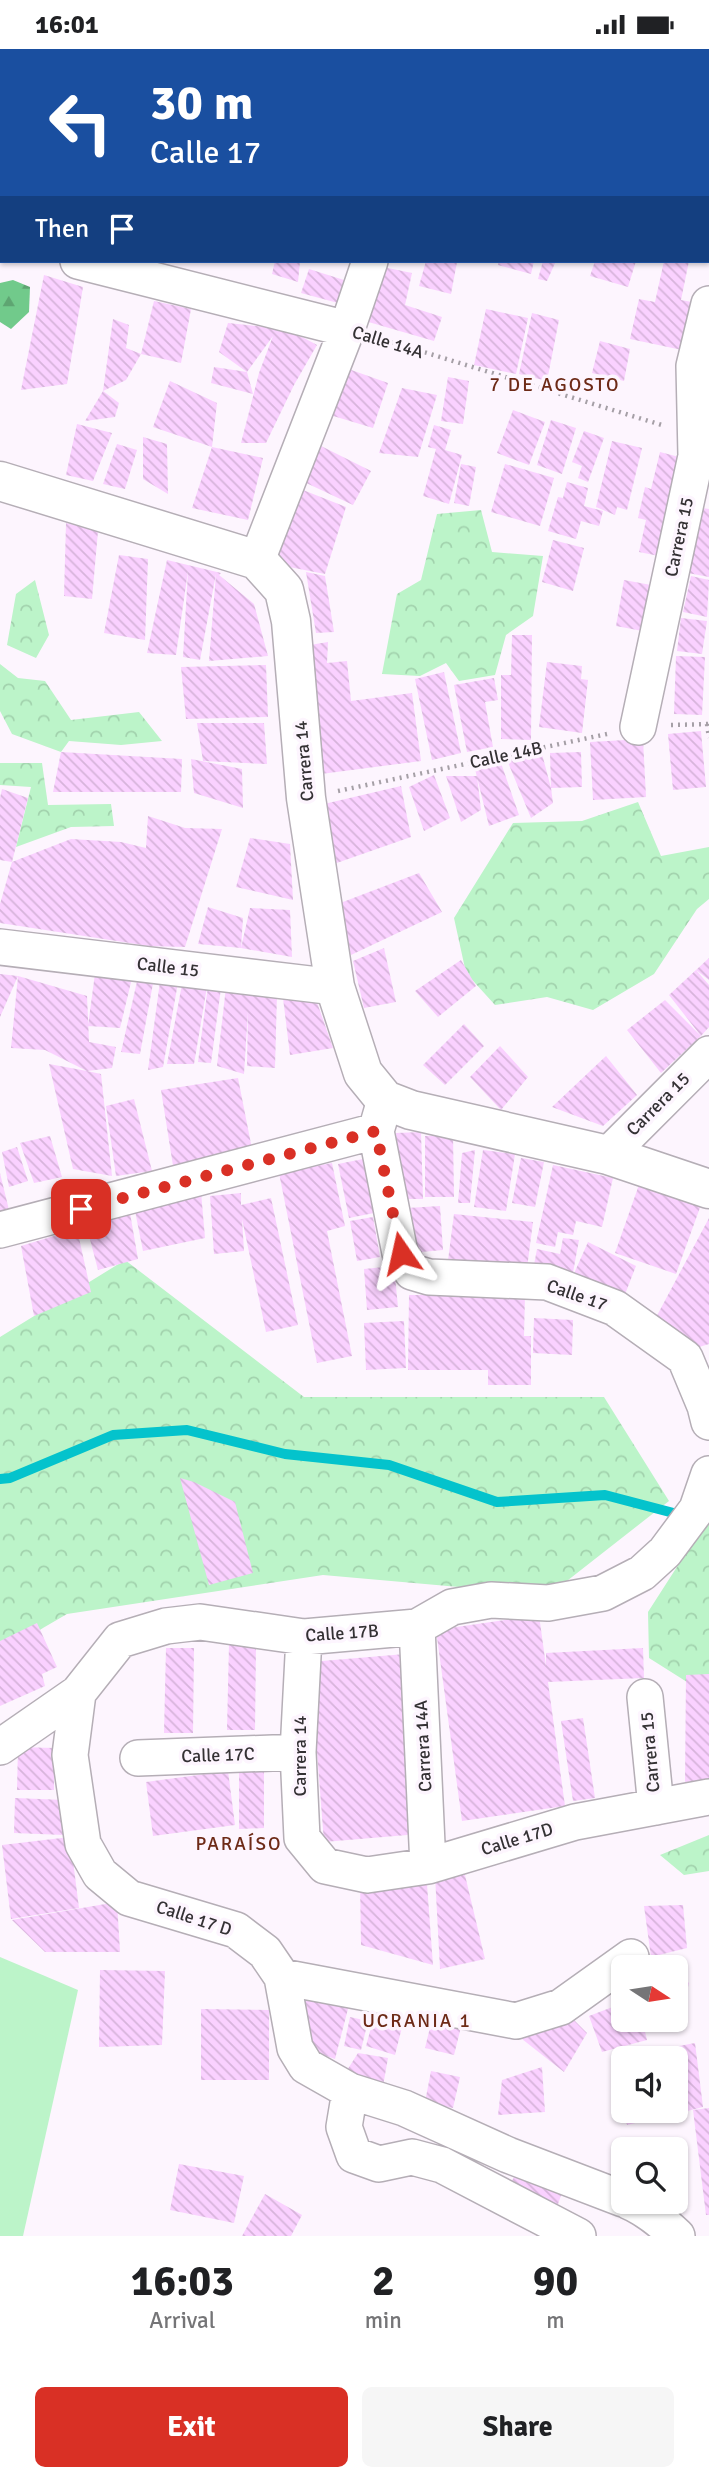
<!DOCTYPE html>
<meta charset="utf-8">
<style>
:root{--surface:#fff;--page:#f6f6f6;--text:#202124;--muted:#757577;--accent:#d93025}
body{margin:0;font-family:Signika,sans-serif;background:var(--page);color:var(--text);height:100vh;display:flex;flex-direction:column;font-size:26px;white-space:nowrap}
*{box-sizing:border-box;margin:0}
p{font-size:23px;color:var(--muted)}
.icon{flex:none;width:38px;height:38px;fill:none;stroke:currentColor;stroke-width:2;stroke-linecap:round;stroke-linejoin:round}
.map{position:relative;height:2187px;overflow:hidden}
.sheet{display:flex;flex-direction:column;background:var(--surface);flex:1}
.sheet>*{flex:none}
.guide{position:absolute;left:0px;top:0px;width:710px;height:214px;box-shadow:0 2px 5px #0004;background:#1a4fa0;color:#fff;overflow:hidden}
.needle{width:46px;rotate:102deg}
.buttons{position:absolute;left:611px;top:1906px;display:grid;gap:14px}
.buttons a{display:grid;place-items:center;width:77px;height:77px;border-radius:10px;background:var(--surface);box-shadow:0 2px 5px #0004;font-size:35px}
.pin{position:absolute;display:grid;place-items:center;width:60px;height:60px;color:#fff;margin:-30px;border-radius:14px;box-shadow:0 4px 10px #0006}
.me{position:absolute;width:77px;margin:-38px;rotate:349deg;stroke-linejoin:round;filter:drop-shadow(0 0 5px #0008)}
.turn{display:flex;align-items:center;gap:24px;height:147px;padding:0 35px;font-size:32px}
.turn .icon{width:91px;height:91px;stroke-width:2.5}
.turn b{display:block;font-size:49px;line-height:60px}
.then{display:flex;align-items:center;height:66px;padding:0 35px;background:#0003;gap:14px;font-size:26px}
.eta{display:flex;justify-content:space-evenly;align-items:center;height:119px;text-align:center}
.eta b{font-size:42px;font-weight:700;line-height:49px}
.cta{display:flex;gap:14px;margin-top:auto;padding:14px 35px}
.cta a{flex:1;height:80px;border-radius:10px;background:var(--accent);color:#fff;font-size:28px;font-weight:700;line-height:80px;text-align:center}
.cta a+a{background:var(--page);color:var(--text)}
.status{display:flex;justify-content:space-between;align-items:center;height:49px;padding:0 35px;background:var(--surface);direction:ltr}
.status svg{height:19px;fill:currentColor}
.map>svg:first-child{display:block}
.green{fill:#bcf4c9}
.forest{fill:url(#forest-firs)}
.park{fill:url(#park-crowns)}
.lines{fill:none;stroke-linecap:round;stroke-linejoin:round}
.stream{stroke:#04c3cc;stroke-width:10}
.building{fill:url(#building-back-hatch)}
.minor-casing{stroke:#b5aeb6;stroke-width:38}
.tertiary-casing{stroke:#b5aeb6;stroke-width:41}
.path{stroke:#a59fa6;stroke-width:4.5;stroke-dasharray:2 5;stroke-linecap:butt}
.minor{stroke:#fff;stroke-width:35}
.tertiary{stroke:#fff;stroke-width:38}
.route{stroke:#d93025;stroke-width:12;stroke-dasharray:0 21.6}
.labels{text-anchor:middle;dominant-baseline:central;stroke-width:7;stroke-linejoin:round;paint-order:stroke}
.street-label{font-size:18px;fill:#343134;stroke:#fdf5fe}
.neighbourhood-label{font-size:19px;letter-spacing:2px;fill:#6d2a17;stroke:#fdf5fe}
</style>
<div class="status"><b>16:01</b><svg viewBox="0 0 49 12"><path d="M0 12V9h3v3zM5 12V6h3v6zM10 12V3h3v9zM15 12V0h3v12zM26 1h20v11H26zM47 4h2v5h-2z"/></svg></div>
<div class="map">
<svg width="709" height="2187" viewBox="0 0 709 2187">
<defs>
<pattern id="forest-firs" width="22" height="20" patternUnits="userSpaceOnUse" patternTransform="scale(1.75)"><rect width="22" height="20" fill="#71ca8b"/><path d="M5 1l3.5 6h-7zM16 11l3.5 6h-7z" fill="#5ea572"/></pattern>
<pattern id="park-crowns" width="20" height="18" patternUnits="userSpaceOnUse" patternTransform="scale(1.75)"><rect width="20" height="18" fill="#bcf4c9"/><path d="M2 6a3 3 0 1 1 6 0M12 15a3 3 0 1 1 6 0" fill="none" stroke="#a2d2ad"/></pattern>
<pattern id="building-back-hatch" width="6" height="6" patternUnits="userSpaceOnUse" patternTransform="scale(1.75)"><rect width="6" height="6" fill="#fad1ff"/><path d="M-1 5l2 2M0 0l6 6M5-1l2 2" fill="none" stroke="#d7b4db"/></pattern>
</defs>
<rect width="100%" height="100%" fill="#fdf5fe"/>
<path class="green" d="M0 1908 78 1941 23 2187H0Z"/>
<path class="forest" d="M13 231 30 238 29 263 11 280 0 273V234Z"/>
<path class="park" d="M481 461 492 503 543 507 533 567 506 586 495 626 459 632 446 614 420 627 382 625 397 545 421 531 437 465Z
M35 531 49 586 36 609 7 596 16 545Z
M0 615 18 629 45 632 71 671 139 663 162 692 121 696 69 692 61 703 12 685 0 662Z
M0 714H42L48 756 111 755 114 777 71 778 16 798 31 738 0 736Z
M638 753 661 807 709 798V850L697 860 654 925 593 961 547 948 495 956 466 924 454 869 513 774 582 772Z
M125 1211 304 1348H604L669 1452 549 1546 323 1526 67 1565 0 1604V1288Z
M709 1468V1644L706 1645 649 1609 648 1563Z
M709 1786V1822L684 1826 660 1806Z"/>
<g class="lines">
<path class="stream" d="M0 1430 10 1429 113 1386 187 1381 285 1405 389 1416 497 1453 605 1446 685 1467"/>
</g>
<path class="building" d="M275 212H300L298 233 272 225Z
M426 212 457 213 451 245 419 237Z
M499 212H534L531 225 498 216Z
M543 212H556L547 232 538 230Z
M595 212H636L628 238 590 227Z
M664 212H689L681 251 692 253 682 301 630 290 639 250 655 253Z
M383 218 412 224 405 256 442 268 434 292 365 272Z
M309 220 344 231 338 254 301 244Z
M44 226 83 238 67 335 21 341Z
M154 252 191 260 181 314 141 305Z
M486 260 528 269 516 325 474 316Z
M532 264 559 271 547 332 519 325Z
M113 270 129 276 126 299 141 305 126 331 103 342 119 354 115 368 85 372 103 342Z
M228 274 275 279 304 289 317 296 294 336 266 394H241L259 324 273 287 247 323 253 345 211 334 214 318 247 323 219 303Z
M600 292 630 300 624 332 592 324Z
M340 317 388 334 373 379 330 366Z
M448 328 469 332 463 375 441 372Z
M170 332 217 354 212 398 153 378Z
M402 339 437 346 418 408 379 404Z
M513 361 545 373 529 416 497 404Z
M551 371 576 379 562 425 537 416Z
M77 375 112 384 93 432 66 426Z
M434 376 451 381 445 401 462 406 449 455 423 447 436 400 428 398Z
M584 382 604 389 588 433 578 429 582 417 572 413Z
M143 388 167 395 168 445 143 430Z
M612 392 642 399 627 461 617 458 615 466 596 458Z
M117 395 137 401 125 440 103 435Z
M317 395 371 422 353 456 302 432Z
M212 398 263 409 248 471 192 459Z
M660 403 679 408 660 490 668 492 664 508 639 503 646 471 638 469 645 438 651 440Z
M461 415 476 418 469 457 454 454Z
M505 415 554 429 540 477 491 463Z
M567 433 588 439 584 457 603 462 599 477 581 472 576 490 548 482 558 448 563 449Z
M303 441 346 458 325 525 274 515Z
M702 459 709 460V528L688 524Z
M66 474 98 482 92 550 64 547Z
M553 491 584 499 573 542 542 533Z
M119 506 148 510 145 591 104 584Z
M167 511 221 524 219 526 254 555 268 607 209 612 216 525 200 611 183 608 188 522 176 606 147 604Z
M306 523 325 527 334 583 316 584Z
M691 527 709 531 707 568 683 563Z
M624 531 662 538 653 584 616 577Z
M681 569 707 572 702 605 677 602Z
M512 586H532L531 691 501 690V626H511Z
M328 593 327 614 347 612 351 652 412 644 421 712 321 725 310 596Z
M676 607 705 608 702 666 674 665Z
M547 613 582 617 581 630 588 631 582 684 539 678Z
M266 616 268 668 186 670 181 618Z
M444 623 461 704 432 711 415 630Z
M494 629 498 651 485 653 493 698 467 703 454 636Z
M197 674H264L267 715 203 712Z
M701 682 706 738 673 741 668 685Z
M643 690 646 748 593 751 590 693Z
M61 703 182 710 181 743H53Z
M581 703 582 738 551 739 553 754 531 769 507 711 542 705 551 739 550 704Z
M191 710 242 720 243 759 194 744Z
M501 714 519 766 489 777 475 720Z
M434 726 450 769 424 782 409 738Z
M446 727H477L481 761 461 773Z
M401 737 411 788 331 816 324 755Z
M2 740 28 749 12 813 0 811V749Z
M148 767 185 779 222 780 185 898 149 897 0 874V855L12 813 71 790 121 793 146 799Z
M250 789 290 795 293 851 236 838Z
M419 824 442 863 351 906 335 856Z
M208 858 243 869 241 899 250 859 290 861 292 908 241 899 198 895Z
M384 899 396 953 364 959 353 912Z
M709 909V931L696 921Z
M461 911 476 937 438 968 415 942Z
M96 917 133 925 120 979 88 977Z
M696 921 709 936V978L701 987 669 946Z
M0 925 18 927 0 968Z
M161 925 179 928 163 1018 148 1021Z
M18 927 87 947 89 993 116 998 112 1019 87 1022 101 1025 112 1127 73 1120 49 1015 87 1022 45 1001 11 999Z
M138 928 154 929 140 1005 121 1003Z
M183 930 208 932 194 1015H167Z
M208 937 221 939 211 1014 198 1013Z
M226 938 277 945 275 1019 247 1017 248 962 244 1025 217 1017Z
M313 942 333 999 290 1006 283 949Z
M665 951 701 987 661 1024 627 981Z
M464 975 484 997 445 1036 423 1016Z
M500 997 528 1028 501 1061 470 1028Z
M606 1007 637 1046 603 1077 552 1058Z
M238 1029 252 1100 174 1123 161 1041Z
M134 1050 152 1122 116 1127 106 1057Z
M421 1083 423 1150H398L396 1084Z
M453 1086 454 1148H425V1087Z
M50 1087 62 1128 34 1134 20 1094Z
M17 1098 28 1132 9 1138 2 1103Z
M475 1101 470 1154H458L462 1104Z
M483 1101 515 1105 506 1162 474 1158Z
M368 1109 379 1163 349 1169 338 1115Z
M521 1109 544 1113 535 1158 512 1154Z
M332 1114 345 1177 327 1182 352 1307 317 1314 279 1124Z
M553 1116 613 1129 602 1178 576 1172 573 1186 558 1183 555 1198 536 1194Z
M0 1124 9 1161 0 1164Z
M641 1130 702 1153 676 1225 615 1204Z
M201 1143 205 1189 143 1202 135 1162Z
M241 1144V1156L271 1149 298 1276 266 1283 242 1170 244 1202 214 1205 210 1147Z
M440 1157 443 1201 411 1204 407 1159Z
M130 1164 138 1210 98 1221 86 1175Z
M454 1165 533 1173 526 1227 447 1219Z
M373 1168 380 1208 357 1212 350 1172Z
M709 1169V1295L696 1299 653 1274Z
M77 1180 91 1243 34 1267 21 1197Z
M563 1189 579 1191 572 1229 533 1221 537 1200 560 1205Z
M588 1193 636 1217 622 1253 572 1229Z
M394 1217 398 1258 367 1261 364 1220Z
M409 1246H525L524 1287H531V1336H488V1321H408Z
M534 1269 573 1271 572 1306 533 1304Z
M404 1272 406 1319 366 1321 364 1274Z
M180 1429 194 1433 235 1453 253 1524 209 1536Z
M539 1566 546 1617V1604L643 1599 644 1629 548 1633 565 1757 462 1772 436 1581Z
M37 1574 57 1618 42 1625 45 1637 0 1657V1592Z
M229 1595H256L255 1681H227Z
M166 1599H194L193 1684H164Z
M405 1605 419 1785 324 1793 310 1613Z
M709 1625V1731L685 1733 686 1626Z
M583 1669 595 1749 573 1752 561 1672Z
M18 1698 54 1699V1741H17Z
M239 1717H264V1779L239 1780Z
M228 1722 235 1776 153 1787 146 1733Z
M15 1749 65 1751 64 1786 14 1784Z
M70 1788 79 1859 11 1870 2 1796Z
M426 1822 433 1916 361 1896 360 1831Z
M464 1822 485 1910 440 1920 435 1826Z
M117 1853 120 1903H45L12 1871Z
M683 1856 687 1899 651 1908 644 1857Z
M100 1921 165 1922 162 1996 99 1998Z
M676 1922 689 1934 682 1961H676Z
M316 1946 349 1956 335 2010 304 1999 296 1957Z
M623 1954V1970H642L647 1991 602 2003 589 1967Z
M201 1960 269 1961V2031H201Z
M566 1963 587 1984 564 2023 522 1990Z
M433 1966 462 1974 454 2006 425 1999Z
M350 1968 368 1972 361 2001 344 1997Z
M373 1971 402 1978 395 2006 366 1997Z
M695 1994 703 2058 668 2067 667 2062H676V2009H659L658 2001Z
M358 2004 388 2009 383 2037 344 2026Z
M542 2018 545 2063 498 2066 502 2031Z
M431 2022 460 2028 453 2059 425 2053Z
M709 2059V2166H706L693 2061Z
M624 2062H662L663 2067 627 2076Z
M179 2115 244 2127 234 2174 170 2161Z
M516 2125 565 2135 557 2158 510 2135Z
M265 2145 302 2166 291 2187H242Z"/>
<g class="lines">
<defs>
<path id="minor" d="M200 0 205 2
M61 2 62 0
M261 2 262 0
M441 2V0
M0 91 2 88
M0 187 2 188
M78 212 347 280
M257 511 347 280 370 212
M638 678 696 407 694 317 709 255
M0 898 335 938
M385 1051 376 1082 400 1204 412 1223 429 1228 547 1233 615 1259 685 1309 705 1357 709 1373
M608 1106 709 1005
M0 1181 376 1082
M417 1578 428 1817
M304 1588 298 1703 302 1789 325 1817 367 1826 428 1817 575 1773 709 1748
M78 1644 70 1706 83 1795 100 1825 129 1849 236 1881 265 1903 282 1928 295 1999 306 2017 350 2042 404 2059 508 2106 623 2150
M645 1648 656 1758
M0 1698 78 1644 120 1591 166 1577 200 1573 304 1588 417 1578 452 1558 491 1551 548 1554 603 1544 642 1524 665 1503 697 1460 709 1425
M138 1709 298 1703
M282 1928 516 1972 561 1958 631 1908
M350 2042 344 2078 354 2106 379 2115 412 2108 442 2116 578 2187
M628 2152C647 2160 662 2173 677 2187"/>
<path id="tertiary" d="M0 432 257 511 284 541 291 572 306 749 335 938 363 1024 385 1051 411 1061 608 1106 709 1140"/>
</defs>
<use href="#minor" class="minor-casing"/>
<use href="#tertiary" class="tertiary-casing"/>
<path class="path" d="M378 289 665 377
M707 675 709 689
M671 676 709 675
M338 742 607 685"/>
<use href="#minor" class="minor"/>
<use href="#tertiary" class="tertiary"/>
</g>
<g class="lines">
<path class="route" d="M81 1160 376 1082 401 1204"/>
</g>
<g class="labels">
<g class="street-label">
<text transform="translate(388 293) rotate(17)">Calle 14A</text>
<text transform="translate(679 488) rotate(-78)">Carrera 15</text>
<text transform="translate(506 706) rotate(-12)">Calle 14B</text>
<text transform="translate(304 712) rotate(-95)">Carrera 14</text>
<text transform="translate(168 918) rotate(7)">Calle 15</text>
<text transform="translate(658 1055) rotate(-45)">Carrera 15</text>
<text transform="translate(577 1246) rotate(19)">Calle 17</text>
<text transform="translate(342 1584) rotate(-4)">Calle 17B</text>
<text transform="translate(423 1697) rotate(-93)">Carrera 14A</text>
<text transform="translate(650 1703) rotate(-95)">Carrera 15</text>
<text transform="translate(218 1706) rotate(-2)">Calle 17C</text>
<text transform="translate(300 1707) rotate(-90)">Carrera 14</text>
<text transform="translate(517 1790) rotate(-17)">Calle 17D</text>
<text transform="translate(194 1869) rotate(18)">Calle 17 D</text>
</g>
<g class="neighbourhood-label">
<text x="555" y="336">7 DE AGOSTO</text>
<text x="239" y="1795">PARAÍSO</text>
<text x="417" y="1972">UCRANIA 1</text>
</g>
</g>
</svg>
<div class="buttons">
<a><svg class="needle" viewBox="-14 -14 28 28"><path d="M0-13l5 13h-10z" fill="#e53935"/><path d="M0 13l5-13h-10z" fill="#757577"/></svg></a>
<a><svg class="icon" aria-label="sound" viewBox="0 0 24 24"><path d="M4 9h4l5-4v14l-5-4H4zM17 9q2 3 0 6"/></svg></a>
<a><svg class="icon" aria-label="search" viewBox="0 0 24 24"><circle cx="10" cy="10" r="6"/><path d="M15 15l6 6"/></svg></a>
</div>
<div class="pin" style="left:81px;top:1160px;background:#d93025"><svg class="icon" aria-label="arrive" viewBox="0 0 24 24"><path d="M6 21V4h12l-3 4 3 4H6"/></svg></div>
<svg class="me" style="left:401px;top:1204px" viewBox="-20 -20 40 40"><path d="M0-17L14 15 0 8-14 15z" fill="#d93025" stroke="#fff" stroke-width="4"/></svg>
<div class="guide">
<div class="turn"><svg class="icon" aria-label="left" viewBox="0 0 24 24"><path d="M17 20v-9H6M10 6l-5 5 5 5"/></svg><div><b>30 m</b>Calle 17</div></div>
<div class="then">Then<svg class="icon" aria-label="arrive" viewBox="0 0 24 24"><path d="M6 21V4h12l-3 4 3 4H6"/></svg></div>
</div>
</div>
<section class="sheet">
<div class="eta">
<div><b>16:03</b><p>Arrival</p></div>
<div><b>2</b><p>min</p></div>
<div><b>90</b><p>m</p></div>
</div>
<div class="cta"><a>Exit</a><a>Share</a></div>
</section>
